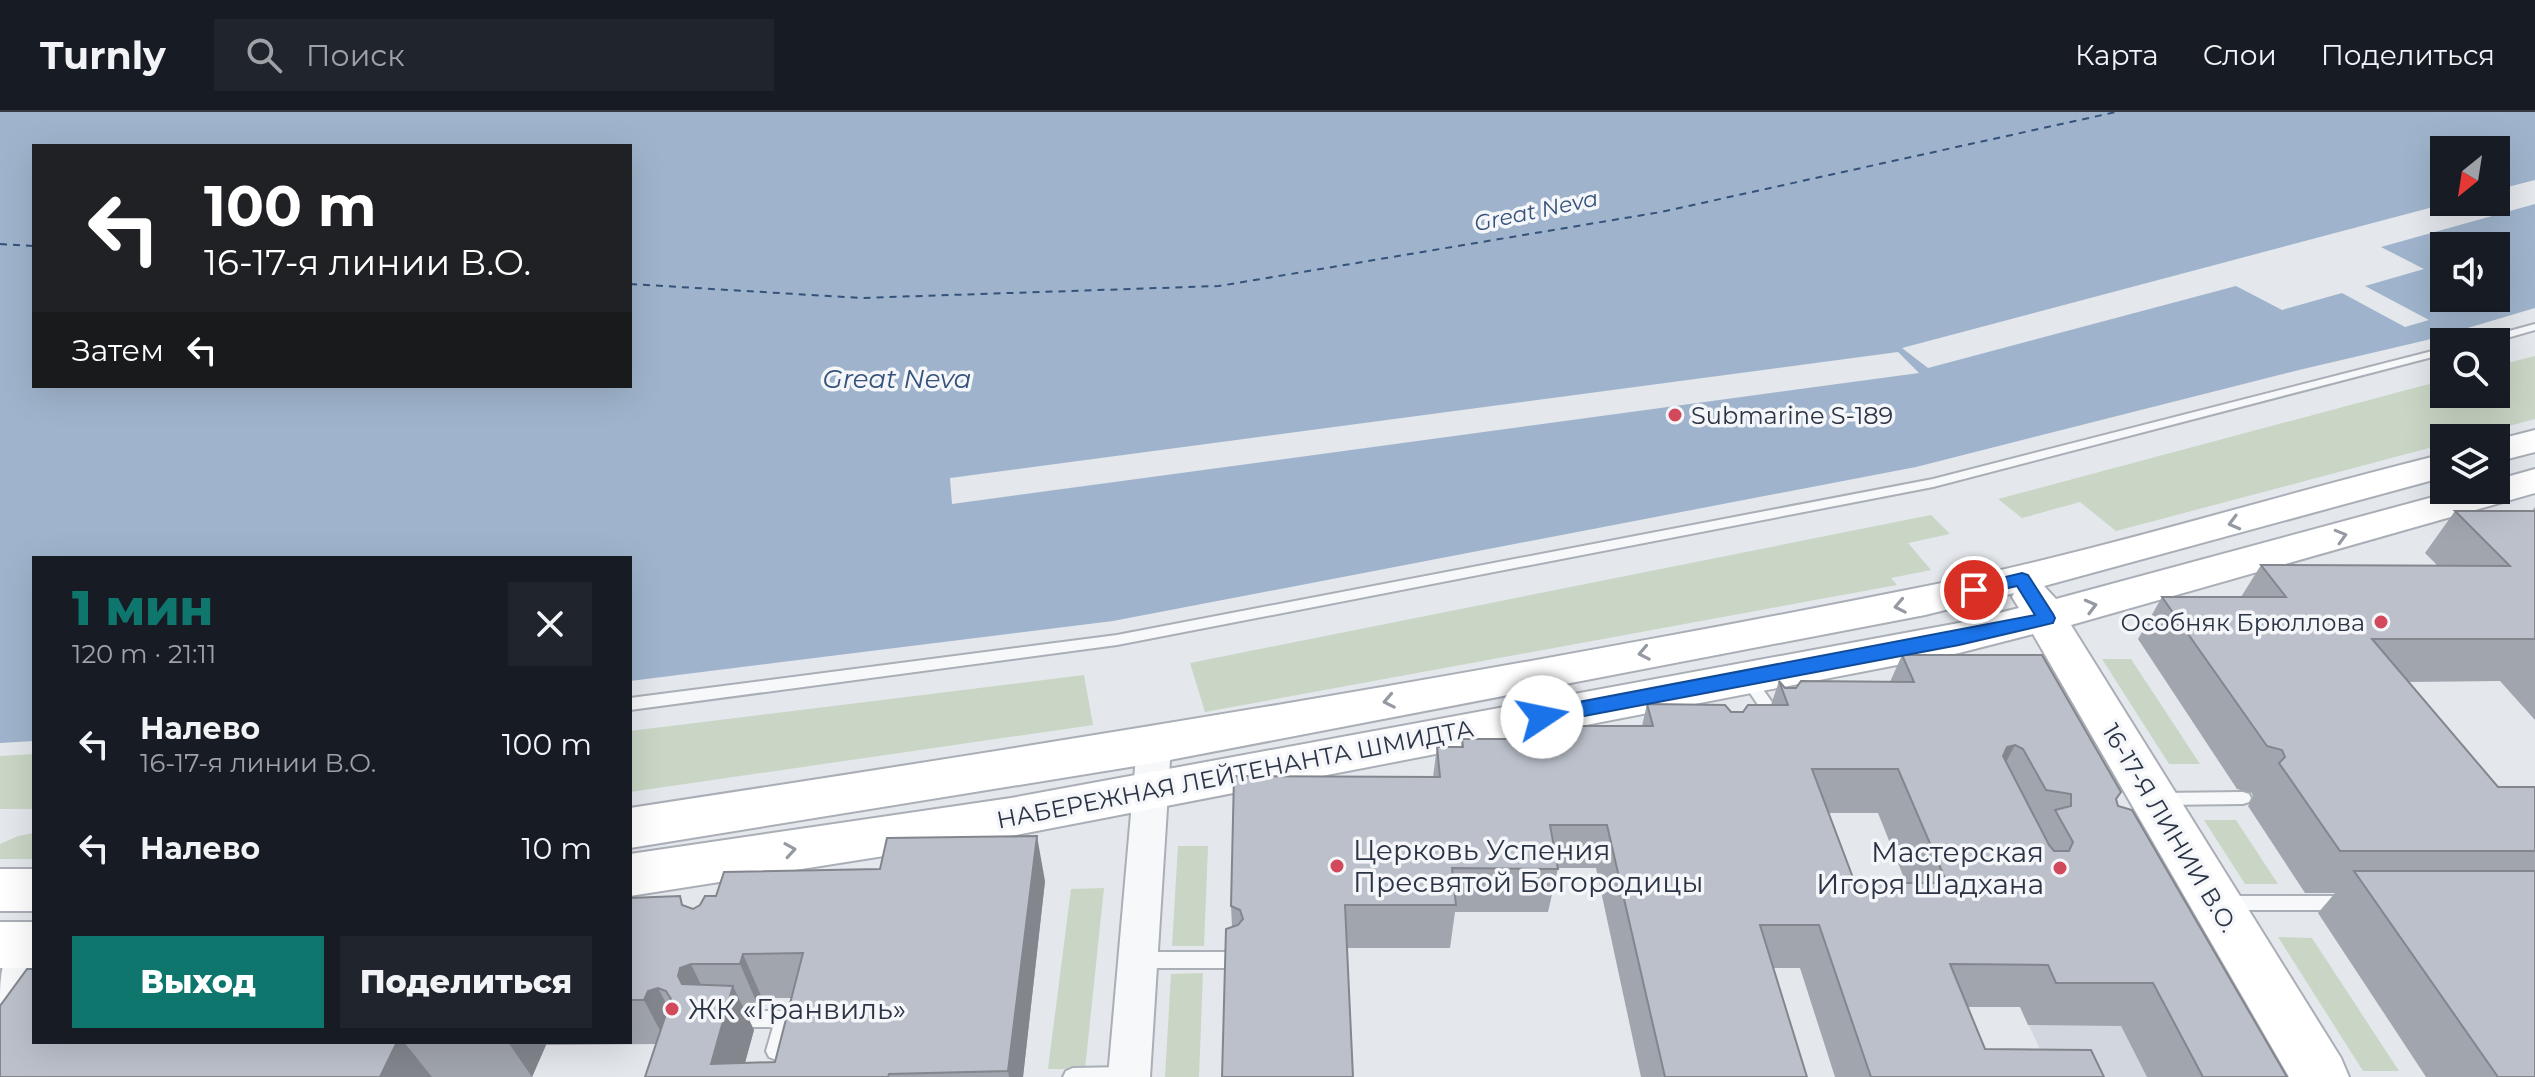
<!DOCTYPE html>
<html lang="ru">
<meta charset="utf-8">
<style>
:root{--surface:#171b24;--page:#20242c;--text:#f1f3f6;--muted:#9ea1a6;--line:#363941;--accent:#0f766e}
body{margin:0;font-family:Montserrat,sans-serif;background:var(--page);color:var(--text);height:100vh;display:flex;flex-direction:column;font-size:30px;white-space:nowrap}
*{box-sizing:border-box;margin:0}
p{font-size:26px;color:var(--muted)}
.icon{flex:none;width:44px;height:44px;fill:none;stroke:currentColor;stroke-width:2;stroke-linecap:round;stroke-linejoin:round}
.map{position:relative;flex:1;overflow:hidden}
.panel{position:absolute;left:32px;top:444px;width:600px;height:488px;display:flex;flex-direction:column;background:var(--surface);border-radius:0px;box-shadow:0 8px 32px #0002}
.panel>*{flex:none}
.hud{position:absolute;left:32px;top:32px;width:600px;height:244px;border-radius:0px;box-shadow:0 8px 32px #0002;background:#202124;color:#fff;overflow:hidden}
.needle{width:52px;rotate:210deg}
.controls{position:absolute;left:2430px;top:24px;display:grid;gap:16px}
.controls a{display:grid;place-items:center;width:80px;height:80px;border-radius:0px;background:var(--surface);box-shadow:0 8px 32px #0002;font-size:40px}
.pin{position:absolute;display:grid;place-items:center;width:68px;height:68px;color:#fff;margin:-34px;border:4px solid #fff;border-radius:50%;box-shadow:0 2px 8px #0007}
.me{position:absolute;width:88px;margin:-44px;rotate:79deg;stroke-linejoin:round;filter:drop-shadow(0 0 6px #0008)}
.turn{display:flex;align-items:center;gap:28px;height:168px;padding:0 40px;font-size:36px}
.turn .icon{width:104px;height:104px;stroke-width:2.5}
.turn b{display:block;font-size:56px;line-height:68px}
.then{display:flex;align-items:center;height:76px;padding:0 40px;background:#0003;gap:16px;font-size:30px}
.round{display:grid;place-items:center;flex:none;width:84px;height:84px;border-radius:0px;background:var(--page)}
.head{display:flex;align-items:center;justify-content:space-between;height:136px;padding:0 40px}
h1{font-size:48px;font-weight:800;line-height:60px;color:var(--accent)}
.action{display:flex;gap:16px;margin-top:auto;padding:16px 40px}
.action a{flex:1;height:92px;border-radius:0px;background:var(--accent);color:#fff;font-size:32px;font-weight:800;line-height:92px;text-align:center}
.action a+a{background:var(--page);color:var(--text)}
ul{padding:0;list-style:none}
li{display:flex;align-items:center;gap:24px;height:104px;padding:0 40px}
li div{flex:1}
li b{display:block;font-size:30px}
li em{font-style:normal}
header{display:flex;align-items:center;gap:48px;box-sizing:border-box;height:112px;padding:0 40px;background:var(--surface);border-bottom:2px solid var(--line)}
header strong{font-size:38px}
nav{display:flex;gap:44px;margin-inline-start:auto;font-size:28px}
.search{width:560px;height:72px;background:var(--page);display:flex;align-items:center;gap:20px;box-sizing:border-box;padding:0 28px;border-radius:0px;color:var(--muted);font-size:30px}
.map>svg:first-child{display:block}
.built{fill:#d2d6de}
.green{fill:#c9d6c5}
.water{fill:#9fb4cc;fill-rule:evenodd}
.pier{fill:#e4e7ec}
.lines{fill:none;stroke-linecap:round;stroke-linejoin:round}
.ferry{stroke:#34527a;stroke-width:2;stroke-dasharray:7 6;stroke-linecap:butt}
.lane-casing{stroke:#a9aeb7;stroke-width:4}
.street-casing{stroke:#a9aeb7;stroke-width:4}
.secondary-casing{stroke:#a9aeb7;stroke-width:4}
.lane{fill:#f7f8fa;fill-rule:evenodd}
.street{fill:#f7f8fa;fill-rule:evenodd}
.secondary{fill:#fff;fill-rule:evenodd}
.wall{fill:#a1a5ae;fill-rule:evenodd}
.shaded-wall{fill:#83868d}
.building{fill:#bbc0ca;stroke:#83868d;stroke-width:2;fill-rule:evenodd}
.oneway{stroke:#959aa2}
.route{fill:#1a73e8;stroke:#114b97;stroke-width:2}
.poi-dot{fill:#d1495b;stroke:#f4f6f9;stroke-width:3}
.labels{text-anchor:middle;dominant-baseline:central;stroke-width:7;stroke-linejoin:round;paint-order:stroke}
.far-water-label{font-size:22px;font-style:italic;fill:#34527a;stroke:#f4f6f9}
.poi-label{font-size:24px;fill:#2b3445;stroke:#f4f6f9;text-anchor:start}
.street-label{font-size:24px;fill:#2b3445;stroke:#f4f6f9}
.water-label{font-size:26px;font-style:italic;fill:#34527a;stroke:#f4f6f9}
.near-poi-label{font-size:28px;fill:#2b3445;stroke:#f4f6f9;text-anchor:start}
</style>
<header>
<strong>Turnly</strong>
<div class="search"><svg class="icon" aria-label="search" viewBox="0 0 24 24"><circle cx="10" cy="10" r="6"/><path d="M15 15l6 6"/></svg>Поиск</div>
<nav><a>Карта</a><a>Слои</a><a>Поделиться</a></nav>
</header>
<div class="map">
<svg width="2535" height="965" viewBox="0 0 2535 965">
<rect width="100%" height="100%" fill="#e4e7ec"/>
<path class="built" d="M1997 845 2225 965H2053Z"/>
<path class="green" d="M2535 244V307L2465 326H2444V332L2116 419 2080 390 2022 406 1998 387 2444 268V282H2496V254Z
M1931 403 1950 422 1908 431 1931 458 1891 466 1897 473 1205 600 1190 551Z
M2102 547H2131L2200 652H2169Z
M1084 563 1093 613 630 680V619Z
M34 642V697H0V644Z
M2204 708H2236L2278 772H2245Z
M34 721V747H0V732L18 724Z
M1178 734H1208L1204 834H1172Z
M1104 776 1085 957H1048L1071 777Z
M2278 825 2312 826 2399 959H2363Z
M1203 861 1199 965H1165L1171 862Z"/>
<path class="water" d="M0 0H2535V196L2427 228 2299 258 1916 355 1113 509 630 569V446H34V629L0 631ZM34 34H630V274H34ZM2444 38H2496V90H2444ZM2444 134H2496V186H2444Z"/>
<path class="pier" d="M2535 68V92L2381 135 2424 157 2365 174 2429 208 2405 215 2342 181 2282 198 2236 174 1928 256 1902 236 2452 90H2496V78Z
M1898 240 1919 261 952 392 950 366Z"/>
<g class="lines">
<path class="ferry" d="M0 132 34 134
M630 172 861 186 1219 174 1661 100 2116 0"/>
<defs>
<path id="lane" d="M2535 212V218L2493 230H2474L2476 228Z
M2444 236V242L1933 375 1117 533 630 598V586L1117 523 1933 367Z
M1747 561 1752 562 1774 593 1782 610 1779 614H1769L1762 599 1740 566 1742 562Z
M2243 680 2249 682 2251 686 2249 690 2243 692 2160 693 2154 691 2152 687 2154 683 2160 681Z
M2227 784H2343L2349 786 2352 791 2349 796 2343 798H2227L2221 796 2218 791 2221 786Z
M1140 840H1232L1238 843 1241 848 1238 853 1232 856H1140L1134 853 1131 848 1134 843Z
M732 899H785L792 901 794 907 783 945 776 948 769 945 766 939 773 915H732L725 913 723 907 725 901Z
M1124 955 1131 958 1133 965H1063L1066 959 1073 956Z"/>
<path id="street" d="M1154 620 1166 624 1171 633 1150 965H1108L1137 633 1142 624Z
M34 818C34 851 38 883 0 896 0 862 0 832 34 818Z"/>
<path id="secondary" d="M2535 318V340L2496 350V328Z
M2444 342V365L2044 474 2056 487 2459 378H2496V368L2535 357V381L2071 513 2341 946 2349 965H2289L2033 522 1959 541 1011 724 630 784V742L1011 686 1959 511 2019 496 2012 485 2014 481 1925 503 1154 651 630 736V696C1062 630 1493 561 1922 475 2098 440 2270 385 2444 342Z
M0 757H34V799H0Z
M0 810H34V856H0Z"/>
</defs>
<use href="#lane" class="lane-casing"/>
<use href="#street" class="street-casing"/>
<use href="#secondary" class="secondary-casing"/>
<use href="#lane" class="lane"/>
<use href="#street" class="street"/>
<use href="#secondary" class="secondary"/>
</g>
<path class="wall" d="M2535 395V608L2500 569 2408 570 2498 675H2535V965H2426L2318 801 2335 781H2305L2248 694 2253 686 2252 681 2237 677 2138 527 2162 485H2241L2261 453 2438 454 2425 441 2455 399H2532Z
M1902 543 2121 680 2116 689 2118 694 2287 965H2147L2121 914 2028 913 2020 895H1968L1985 937 2104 965H1835L1800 856H1773L1807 965H1641L1596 756H1558L1548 800H1455L1450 836H1347L1232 815 1231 794 1433 665 1437 635H1461L1462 627H1522L1525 614H1642L1647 592 1731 600H1743L1771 593 1779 569 1785 576 1890 570ZM1828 701H1878L1906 771H1855Z
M1045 769 1023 965H645L656 932 546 933 532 965H0L34 930H630V786L684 793 693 797ZM762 886H792L775 950 745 951 754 918 743 896H759Z"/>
<path class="shaded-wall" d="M2015 633 1992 677 1984 679 2007 635Z
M1037 724 1045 769 1023 965H1009L1008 959Z
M743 842 762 886 759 896 740 852Z
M691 852 712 896 700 908 678 864 680 856Z
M733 874 754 918 741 965 711 952Z
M658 876 681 920 667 932 644 888 648 879Z
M397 930H404L432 965H380Z
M508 930H544L546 933 532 965Z"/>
<path class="building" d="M2455 399H2535V527H2372L2498 675H2535V739H2340L2279 651 2285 645 2282 638 2267 634 2162 485H2286L2261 453 2510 454Z
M1902 543H2042L2121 680 2116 687 2118 694 2132 698 2287 965H2203L2153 871H2056L2048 853 1950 852 1985 937 2091 938 2104 965H1871L1819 813H1760L1807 965H1665L1607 713H1550L1558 757 1452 756 1456 793H1345L1353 965H1222L1226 817 1238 813 1243 807 1240 798 1231 794 1234 664 1440 665 1437 635H1463L1462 627H1527L1525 614H1653L1647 592 1725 593 1731 600H1743L1748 593H1788L1779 569 1785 576H1796L1801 569 1914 570ZM2015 633 2023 637 2046 678 2071 682V694L2055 698 2073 730 2069 739H2054L2049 733 2003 644 2007 635ZM1812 657H1898L1947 771H1855Z
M1037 724 1008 959 889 962 888 965H645L671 887 666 879 658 876 648 879 644 888H630V786L680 784 682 793 693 797 700 793 705 784H716L724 760 880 757 887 726ZM803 841 775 950 711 952 733 874 682 872 678 864 680 856 691 852H740L743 842Z
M2354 759H2535V965H2498Z
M27 857H34V930H397L380 965H0V894Z"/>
<defs><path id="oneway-chevron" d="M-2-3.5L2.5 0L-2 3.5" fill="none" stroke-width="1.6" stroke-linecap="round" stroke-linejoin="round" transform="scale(2)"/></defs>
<g class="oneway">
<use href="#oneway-chevron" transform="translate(2234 411) rotate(165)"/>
<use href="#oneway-chevron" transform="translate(2341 424) rotate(-16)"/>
<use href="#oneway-chevron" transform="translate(1900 494) rotate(169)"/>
<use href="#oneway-chevron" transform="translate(2091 494) rotate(-15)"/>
<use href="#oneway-chevron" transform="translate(1644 541) rotate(169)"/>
<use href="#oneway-chevron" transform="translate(1389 589) rotate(169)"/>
<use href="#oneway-chevron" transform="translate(790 738) rotate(-9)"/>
</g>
<path class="route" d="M2022 461 2028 463 2053 502 2055 506 2053 511 1959 533 1542 612 1535 610 1532 605 1535 600 1542 597 2035 503 2017 474 1974 484 1965 478 1967 474Z"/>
<g class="poi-dot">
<circle cx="1675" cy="303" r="8"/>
<circle cx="2381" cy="510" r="8"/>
<circle cx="1337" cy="754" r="8"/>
<circle cx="2060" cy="756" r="8"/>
<circle cx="672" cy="897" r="8"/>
</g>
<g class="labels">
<g class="far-water-label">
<text transform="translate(1536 99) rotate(-12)">Great Neva</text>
</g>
<g class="poi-label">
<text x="1691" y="303">Submarine S-189</text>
<text x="2365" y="510" text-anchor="end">Особняк Брюллова</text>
</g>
<g class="street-label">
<text transform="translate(1235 662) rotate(-11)">НАБЕРЕЖНАЯ ЛЕЙТЕНАНТА ШМИДТА</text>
<text transform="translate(2170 716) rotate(59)">16-17-Я ЛИНИИ В.О.</text>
</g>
<g class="water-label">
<text x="897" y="267">Great Neva</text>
</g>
<g class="near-poi-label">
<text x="1353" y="738">Церковь Успения<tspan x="1353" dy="32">Пресвятой Богородицы</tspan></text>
<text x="2044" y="740" text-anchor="end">Мастерская<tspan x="2044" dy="32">Игоря Шадхана</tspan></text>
<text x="688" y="897">ЖК «Гранвиль»</text>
</g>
</g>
</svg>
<div class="controls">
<a><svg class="needle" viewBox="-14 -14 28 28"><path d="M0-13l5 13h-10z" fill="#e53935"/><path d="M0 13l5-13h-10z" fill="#9ea1a6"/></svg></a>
<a><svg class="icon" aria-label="sound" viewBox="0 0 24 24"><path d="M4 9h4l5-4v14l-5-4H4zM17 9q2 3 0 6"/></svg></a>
<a><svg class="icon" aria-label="search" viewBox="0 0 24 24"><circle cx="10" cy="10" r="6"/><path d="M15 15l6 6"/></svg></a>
<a><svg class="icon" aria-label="layers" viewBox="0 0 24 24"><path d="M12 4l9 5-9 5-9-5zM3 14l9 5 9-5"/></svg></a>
</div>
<div class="pin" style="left:1974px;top:478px;background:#d93025"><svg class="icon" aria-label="arrive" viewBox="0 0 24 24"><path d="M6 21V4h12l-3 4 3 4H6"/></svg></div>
<svg class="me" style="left:1542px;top:605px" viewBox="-20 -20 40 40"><circle r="19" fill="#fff"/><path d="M0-13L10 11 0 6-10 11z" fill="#1a73e8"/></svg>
<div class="hud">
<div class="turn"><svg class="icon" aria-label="left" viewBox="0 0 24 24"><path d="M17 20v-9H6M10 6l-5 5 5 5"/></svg><div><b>100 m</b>16-17-я линии В.О.</div></div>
<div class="then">Затем<svg class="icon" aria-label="left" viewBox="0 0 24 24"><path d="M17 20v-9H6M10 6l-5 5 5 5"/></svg></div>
</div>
<section class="panel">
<div class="head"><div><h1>1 мин</h1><p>120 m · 21:11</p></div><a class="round"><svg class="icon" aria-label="close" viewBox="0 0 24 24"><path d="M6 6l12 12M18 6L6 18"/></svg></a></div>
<ul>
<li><svg class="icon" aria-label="left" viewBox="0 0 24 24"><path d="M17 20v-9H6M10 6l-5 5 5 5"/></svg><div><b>Налево</b><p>16-17-я линии В.О.</p></div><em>100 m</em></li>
<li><svg class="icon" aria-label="left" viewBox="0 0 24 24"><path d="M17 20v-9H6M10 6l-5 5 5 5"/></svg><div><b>Налево</b></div><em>10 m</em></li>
</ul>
<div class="action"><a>Выход</a><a>Поделиться</a></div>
</section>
</div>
